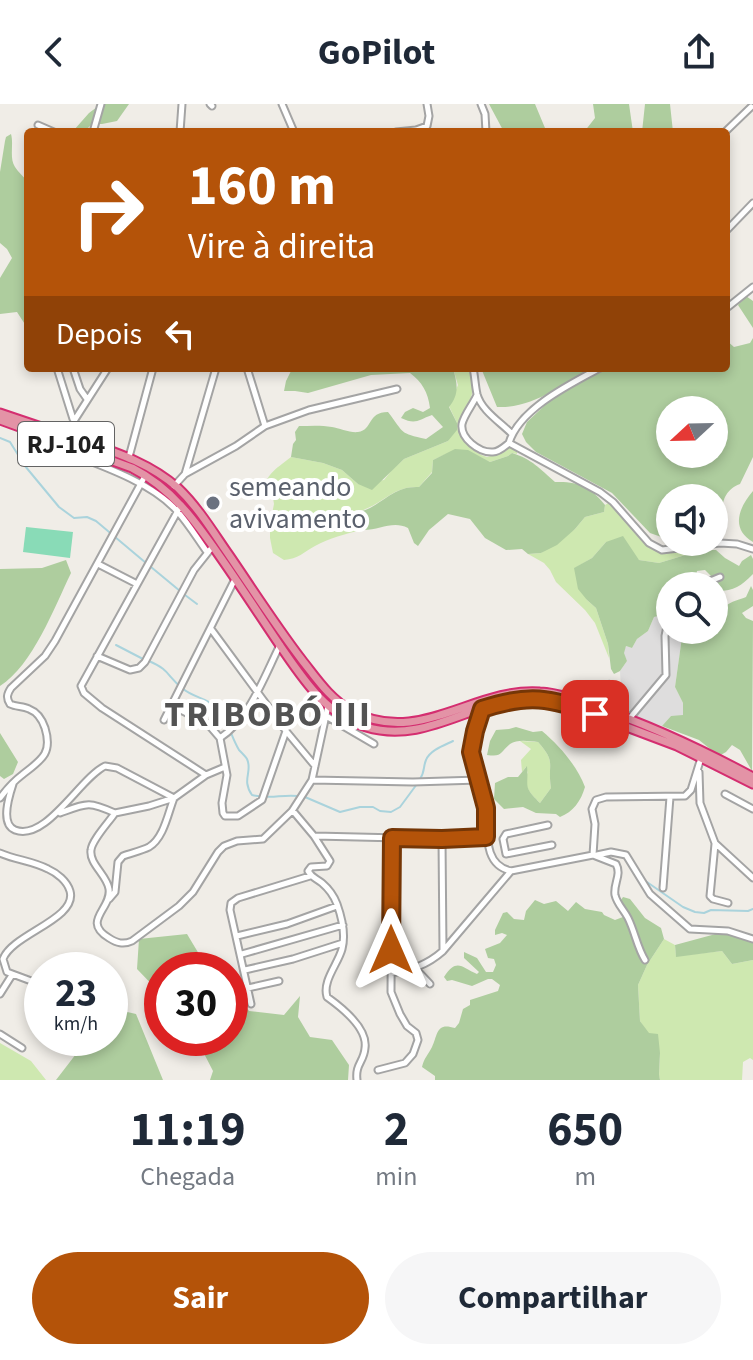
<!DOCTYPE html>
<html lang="pt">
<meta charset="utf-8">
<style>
:root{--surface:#fff;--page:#f6f6f7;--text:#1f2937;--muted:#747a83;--accent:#b45309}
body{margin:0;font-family:"Source Sans 3",sans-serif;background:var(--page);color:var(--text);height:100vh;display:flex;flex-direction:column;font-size:30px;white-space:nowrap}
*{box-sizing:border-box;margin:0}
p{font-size:26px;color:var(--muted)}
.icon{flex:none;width:44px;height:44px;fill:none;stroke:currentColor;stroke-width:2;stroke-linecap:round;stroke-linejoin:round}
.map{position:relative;height:976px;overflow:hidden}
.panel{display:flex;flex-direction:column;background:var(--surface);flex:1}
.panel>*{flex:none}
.hud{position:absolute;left:24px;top:24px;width:706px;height:244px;border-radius:8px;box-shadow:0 4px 12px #0003;background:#b45309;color:#fff;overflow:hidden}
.needle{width:52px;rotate:248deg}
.tools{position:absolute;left:656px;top:292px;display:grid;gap:16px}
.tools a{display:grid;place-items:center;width:72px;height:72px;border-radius:50%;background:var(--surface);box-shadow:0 4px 12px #0003;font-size:40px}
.speed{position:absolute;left:24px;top:848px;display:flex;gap:16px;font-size:40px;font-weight:700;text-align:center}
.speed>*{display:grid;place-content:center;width:104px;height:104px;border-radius:50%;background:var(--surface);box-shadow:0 4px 12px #0003;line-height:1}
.speed small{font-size:20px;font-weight:400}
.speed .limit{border:12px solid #d22;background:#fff;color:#111}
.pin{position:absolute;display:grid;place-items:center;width:68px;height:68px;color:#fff;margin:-34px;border-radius:16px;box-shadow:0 4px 12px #0006}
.me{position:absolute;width:88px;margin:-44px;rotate:0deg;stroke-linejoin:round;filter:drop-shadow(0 0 6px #0008)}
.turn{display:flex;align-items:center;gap:28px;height:168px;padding:0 32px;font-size:36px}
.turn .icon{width:104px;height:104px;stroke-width:2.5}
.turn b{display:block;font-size:56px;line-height:68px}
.then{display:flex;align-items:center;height:76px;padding:0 32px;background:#0003;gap:16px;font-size:30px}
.eta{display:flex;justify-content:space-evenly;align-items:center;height:136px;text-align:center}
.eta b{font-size:48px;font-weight:700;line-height:56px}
.action{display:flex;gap:16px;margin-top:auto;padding:16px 32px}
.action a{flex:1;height:92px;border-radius:48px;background:var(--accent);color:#fff;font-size:32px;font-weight:700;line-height:92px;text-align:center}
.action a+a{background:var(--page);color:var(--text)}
header{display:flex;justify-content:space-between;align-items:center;height:104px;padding:0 32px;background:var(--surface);font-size:36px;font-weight:700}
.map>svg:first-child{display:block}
.residential{fill:#dedddd}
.grass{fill:#cee8b0}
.forest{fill:#aecd9e;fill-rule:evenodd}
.pitch{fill:#89dbb7}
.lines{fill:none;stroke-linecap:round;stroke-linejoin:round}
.stream{stroke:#aad3dc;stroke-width:2}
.minor-casing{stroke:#a4a4a4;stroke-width:9}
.highway-casing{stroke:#d42e70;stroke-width:11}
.minor{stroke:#fff;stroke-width:5}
.highway{stroke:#e393a6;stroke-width:7}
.route-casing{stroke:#753606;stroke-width:20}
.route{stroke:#b45309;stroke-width:14}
.worship-dot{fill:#6b7280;stroke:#fff;stroke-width:3}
.labels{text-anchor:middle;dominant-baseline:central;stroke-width:8;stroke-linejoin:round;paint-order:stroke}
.shield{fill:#fff;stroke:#636363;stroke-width:2}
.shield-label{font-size:26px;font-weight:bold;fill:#202020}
.worship-label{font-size:28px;fill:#5b616d;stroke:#fff;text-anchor:start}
.district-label{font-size:36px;font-weight:bold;letter-spacing:2px;fill:#535353;stroke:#fff}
</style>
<header><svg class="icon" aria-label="back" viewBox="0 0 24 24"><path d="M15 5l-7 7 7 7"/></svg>GoPilot<svg class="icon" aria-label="share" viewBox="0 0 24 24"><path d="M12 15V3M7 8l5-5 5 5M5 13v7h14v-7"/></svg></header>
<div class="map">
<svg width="753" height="976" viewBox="0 0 753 976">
<rect width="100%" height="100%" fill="#f0ede7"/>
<path class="residential" d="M662 511 670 513V526H683L675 583 683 599V612H671L662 622 617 607 600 588 609 575 621 584 620 567 627 557 623 549 626 542 632 544 637 535 648 527 654 513Z"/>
<path class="grass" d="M453 264H470C473 272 474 282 472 290 470 298 464 306 461 314 456 333 470 347 487 353L506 347 510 342 517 347V350L512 349 508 352 490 358C462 344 462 342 433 356L432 368 419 383C397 382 388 394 370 403 364 406 358 408 351 410L361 426C346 430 329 434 315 442 304 448 298 455 284 456L273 449 270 434V420L274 400 273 394 264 386C266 369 279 363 291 353L323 359 342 366 358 380 384 376 392 366 404 355 448 337 457 319 449 302 458 281Z
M610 398C625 415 645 448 669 449 680 449 690 446 702 446L659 459 639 456 606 438 592 454 575 464 587 496 596 504 608 540 609 554 595 519 585 506 556 478 550 466 544 459 528 450 541 449 575 425 585 413 604 408 605 401Z
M520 637 538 638C557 659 547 659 551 684L540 699C533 692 525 685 526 675 527 665 529 673 526 663L522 668 521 656 531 645Z
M664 835 675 841 676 852 722 847 732 860 753 856V956L750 954 743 958 742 976H660L659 972 660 949 640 917 638 881 647 861Z
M0 939 31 957 46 976H0Z"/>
<path class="forest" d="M101 0H129L117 17 102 20H92L88 24 87 28H74V26L89 9Z
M489 0H535L545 24 552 28H504Z
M593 0H629L633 28H584L595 14Z
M645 0H670L673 28H642Z
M11 30C14 40 9 54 15 63 18 68 24 73 28 78V236V225L17 208 0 210V174L12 154 7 145 0 139V68L5 37 6 33Z
M746 192 753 197V224L738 201Z
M753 234V353L740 380C717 389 726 408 714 425V394H670V436L650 429 612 389 536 348 526 338 522 330 527 318 558 289 608 264H726V236L734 243 750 239ZM670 306H714V350H670Z
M298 264H453C457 279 460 290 449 303L457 319V326L448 337 404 355 372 386 358 380 342 366 323 359 291 353 293 340 296 336 295 328 299 322C309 322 321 321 332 323 339 324 350 329 358 328 373 326 367 308 388 308 405 330 399 329 426 335L443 323 432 311C418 316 416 321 401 314L405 308 413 304 423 308 430 304C428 288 422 278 410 269L371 271 308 289 295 287H284L286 277 291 267Z
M481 264H593C563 280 532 305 497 303Z
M455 345 468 346 490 358 508 352 512 349C532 355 540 365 555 378 578 377 591 383 605 401L604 408 585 413 575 425 557 441 541 449 528 450 522 445 506 446 485 434 470 415 448 410 429 426 418 442 414 439 408 424C392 416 379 427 361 426L356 415 351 411C357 408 364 407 370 404 388 394 397 382 419 383L432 369 433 356Z
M753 387V438C730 425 739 403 753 387Z
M623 432 639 456 659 459 702 446H716L725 454 739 462 742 457 751 451 753 455V470C741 482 734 487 718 487L713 474 705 466 697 467 694 482H670V513L662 511 654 513 648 527 637 535 632 544 626 542 624 549 627 557 620 567 614 570 611 565 608 540 596 504 587 496 578 485 574 464 592 454 606 438Z
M66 456 71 469C54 504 33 561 0 582V465L42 464Z
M751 482 753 486V502L742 509 746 514 753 517 752 667 740 646 732 641 726 648 719 652 699 636 662 622 671 612 683 611V599L675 583 683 526H714V514L718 513C723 499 733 498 746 493Z
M516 623 533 628 542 627C560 642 577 662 585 683 581 697 573 708 560 713L556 710 536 709 523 703 504 705 494 695 495 679 508 673H518L527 662C529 684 522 681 540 699L551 684C547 659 557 659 538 638 529 637 517 635 510 640 499 649 503 653 487 651L490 637 496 626 509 625Z
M0 629 18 658 13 670 4 675 0 672Z
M623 793 630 795 645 814 661 824 664 835 647 861 638 881 640 917 649 929 658 930 660 949 659 971 660 976H435V972L422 963C424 954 428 951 432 943 438 930 436 918 455 924L459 919 463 905 470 901V896L498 887 500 881 492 875H488L472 882 452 876 447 877 444 873C457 853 462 864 477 870L479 868 464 854V848L477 854 486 868H493L496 861 494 855 488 854 485 845 500 839 507 831 502 829 495 831V826L503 809 507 808 514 815 524 816 526 807 535 796 544 800 556 797 568 807 576 798 585 805 602 808 604 811 615 816 623 813V802L621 796Z
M723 828 753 839V856L732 860 722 847 676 853 675 841Z
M187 830 205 860 213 866H162V891L137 865 139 835Z
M230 881 249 907 284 911 300 892 298 913 310 933 332 936 349 961 348 976H210L213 967 196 934H230Z
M110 904 136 910 163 976H56L76 950 82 934H110Z"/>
<path class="pitch" d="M26 423 73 428 70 454 23 448Z"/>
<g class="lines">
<path class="stream" d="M0 334 10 338 25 362 59 403 74 414 87 413 96 417 146 459
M151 463 180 487
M185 491 197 500
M116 541 143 555
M149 557C170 566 167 572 182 584 192 593 206 594 215 602 228 614 230 631 239 646 241 648 246 653 247 655 253 668 241 675 252 691 272 696 280 690 298 692
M420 675C425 668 423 663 426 656 430 646 445 641 453 637
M305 693 340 708 360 703H373L380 707 391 708 400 703 417 680
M644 776 683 803 695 808 704 809 711 806 748 807 753 805"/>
<defs>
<path id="minor" d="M210 0 212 2
M282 0 294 28
M481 0 485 10 486 28
M38 21 54 28
M93 28 101 0
M180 28 182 0
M396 28 416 26 427 22 429 12 427 0
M725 28 751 3
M726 127 753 99
M728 203 753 183
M57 264 73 315
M73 264 80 285 87 295
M247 264 265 322
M473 264C475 273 475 281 477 290 481 306 500 318 511 329
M477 291C473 300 464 311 462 320 460 334 479 349 493 348 499 348 504 343 509 339 519 305 570 280 600 264
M65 331 108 264
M38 337C80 355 147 373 177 407 188 419 197 434 207 448
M509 339 600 388 613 398 649 439 662 446 720 439 737 440 753 445
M129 353 153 264
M185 370 216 264
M174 382 185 370 236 342 265 322 309 306 397 285
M181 401 81 582 84 589 102 604 206 671
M98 460 137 480
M698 482 720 473
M211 525 286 627 315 662
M97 552 130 566 139 564 145 558 194 466 213 442
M171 601 208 620 220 634 227 671 222 699 223 709 225 712H238L262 696 286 627
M482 605C478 618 471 633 471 648 472 664 482 680 485 696 490 720 479 760 511 767L593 751 616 760C622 771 613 780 615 791 617 800 624 806 628 814 635 828 637 843 645 856
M326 612 374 640
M629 615 666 571 665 532 670 507
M164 616 235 475
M220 634C250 614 264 573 280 541
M225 663 206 671 174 694 149 702 115 709C109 718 92 736 91 746 89 760 107 771 109 785 112 805 81 817 109 834 117 839 123 841 132 837L179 802 193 788 218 748 224 742 237 737 263 735 292 707 312 676 328 602
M699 668 700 699 715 739 753 774
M312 676 413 678 479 676
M13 680C9 692 0 720 15 726 46 738 80 674 105 662L117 664 174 694C168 709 164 734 149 743 141 747 131 749 123 752L118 758 115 788 109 795
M725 690 753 705
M0 694C6 686 14 677 22 671 41 656 53 650 45 624 42 615 37 608 29 605 23 602 16 603 10 600 6 594 7 590 11 584L45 552 55 537 145 372
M293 707 314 732 330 757 327 762 311 763 308 767C312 774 316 774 322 779 329 785 334 792 337 800 342 814 346 830 342 845 338 860 322 877 327 893 341 903 368 924 365 944 364 958 355 960 357 976
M60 709C87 699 88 697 115 709
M548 721 506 730 503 735 506 750 552 741
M315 732 442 735 486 733
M442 735 443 846
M715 740 710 792 713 795 728 799
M0 749C16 756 33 757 48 765 57 769 67 777 70 787 78 815 12 830 3 855L7 868 42 881
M593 751 595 720 592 705 596 696 606 693 685 692 691 686 701 654
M597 751 611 748 626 751 650 790 690 825 728 827 753 835
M663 784 670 693
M237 832 287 820 337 802
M242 850 343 821
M415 864 430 880
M245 866 293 855 343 839
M391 869C412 866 427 861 443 847L511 767
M248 884 279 877
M0 890 12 871
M251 900 230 806 231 799 238 794 310 772
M0 930 22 944
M378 966 405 959 413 950 418 936 416 929 407 922 400 910 391 888 392 734"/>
<path id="highway" d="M0 309C27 318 54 327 80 336 115 348 150 359 178 384 198 403 213 428 229 451 253 486 276 522 302 556 317 575 330 595 352 607 419 643 474 583 540 588 560 589 580 597 599 604 652 622 703 646 753 673
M0 316 132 364C172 384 196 418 221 454 242 484 262 515 283 546 305 578 327 611 366 623 422 640 467 601 520 595 535 593 549 596 563 599L677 642 753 680
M26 328 38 337"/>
</defs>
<use href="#minor" class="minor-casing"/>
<use href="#highway" class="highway-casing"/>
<use href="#minor" class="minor"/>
<use href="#highway" class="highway"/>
</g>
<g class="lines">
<defs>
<path id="route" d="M391 846 392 734 442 735 486 733V704L471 648 475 627 482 605C530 589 549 594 595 610"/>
</defs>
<use href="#route" class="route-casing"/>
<use href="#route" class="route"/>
</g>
<circle class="worship-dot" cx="213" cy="399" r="8"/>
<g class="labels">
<rect class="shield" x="18" y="318" width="96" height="44" rx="6"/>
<g class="shield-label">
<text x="66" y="340">RJ-104</text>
</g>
<g class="worship-label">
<text x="229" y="383">semeando<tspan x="229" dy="32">avivamento</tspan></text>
</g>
<g class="district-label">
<text x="268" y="610">TRIBOBÓ III</text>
</g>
</g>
</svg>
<div class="tools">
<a><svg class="needle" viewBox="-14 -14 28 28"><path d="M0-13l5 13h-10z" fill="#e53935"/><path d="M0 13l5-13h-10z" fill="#747a83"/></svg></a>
<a><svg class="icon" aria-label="sound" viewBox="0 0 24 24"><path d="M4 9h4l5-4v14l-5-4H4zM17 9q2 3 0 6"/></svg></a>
<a><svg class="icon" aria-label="search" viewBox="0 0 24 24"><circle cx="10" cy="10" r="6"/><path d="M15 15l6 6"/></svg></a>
</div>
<div class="speed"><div>23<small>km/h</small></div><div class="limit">30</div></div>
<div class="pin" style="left:595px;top:610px;background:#d93025"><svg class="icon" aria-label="arrive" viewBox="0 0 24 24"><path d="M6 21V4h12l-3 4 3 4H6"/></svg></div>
<svg class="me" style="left:391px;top:846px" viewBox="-20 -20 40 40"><path d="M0-17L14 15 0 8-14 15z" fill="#b45309" stroke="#fff" stroke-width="4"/></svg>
<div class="hud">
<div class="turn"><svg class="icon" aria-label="right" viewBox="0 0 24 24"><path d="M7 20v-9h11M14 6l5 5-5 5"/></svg><div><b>160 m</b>Vire à direita</div></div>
<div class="then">Depois<svg class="icon" aria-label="left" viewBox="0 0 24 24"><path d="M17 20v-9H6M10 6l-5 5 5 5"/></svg></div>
</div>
</div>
<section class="panel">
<div class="eta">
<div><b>11:19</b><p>Chegada</p></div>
<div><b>2</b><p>min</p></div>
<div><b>650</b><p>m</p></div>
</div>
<div class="action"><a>Sair</a><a>Compartilhar</a></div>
</section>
